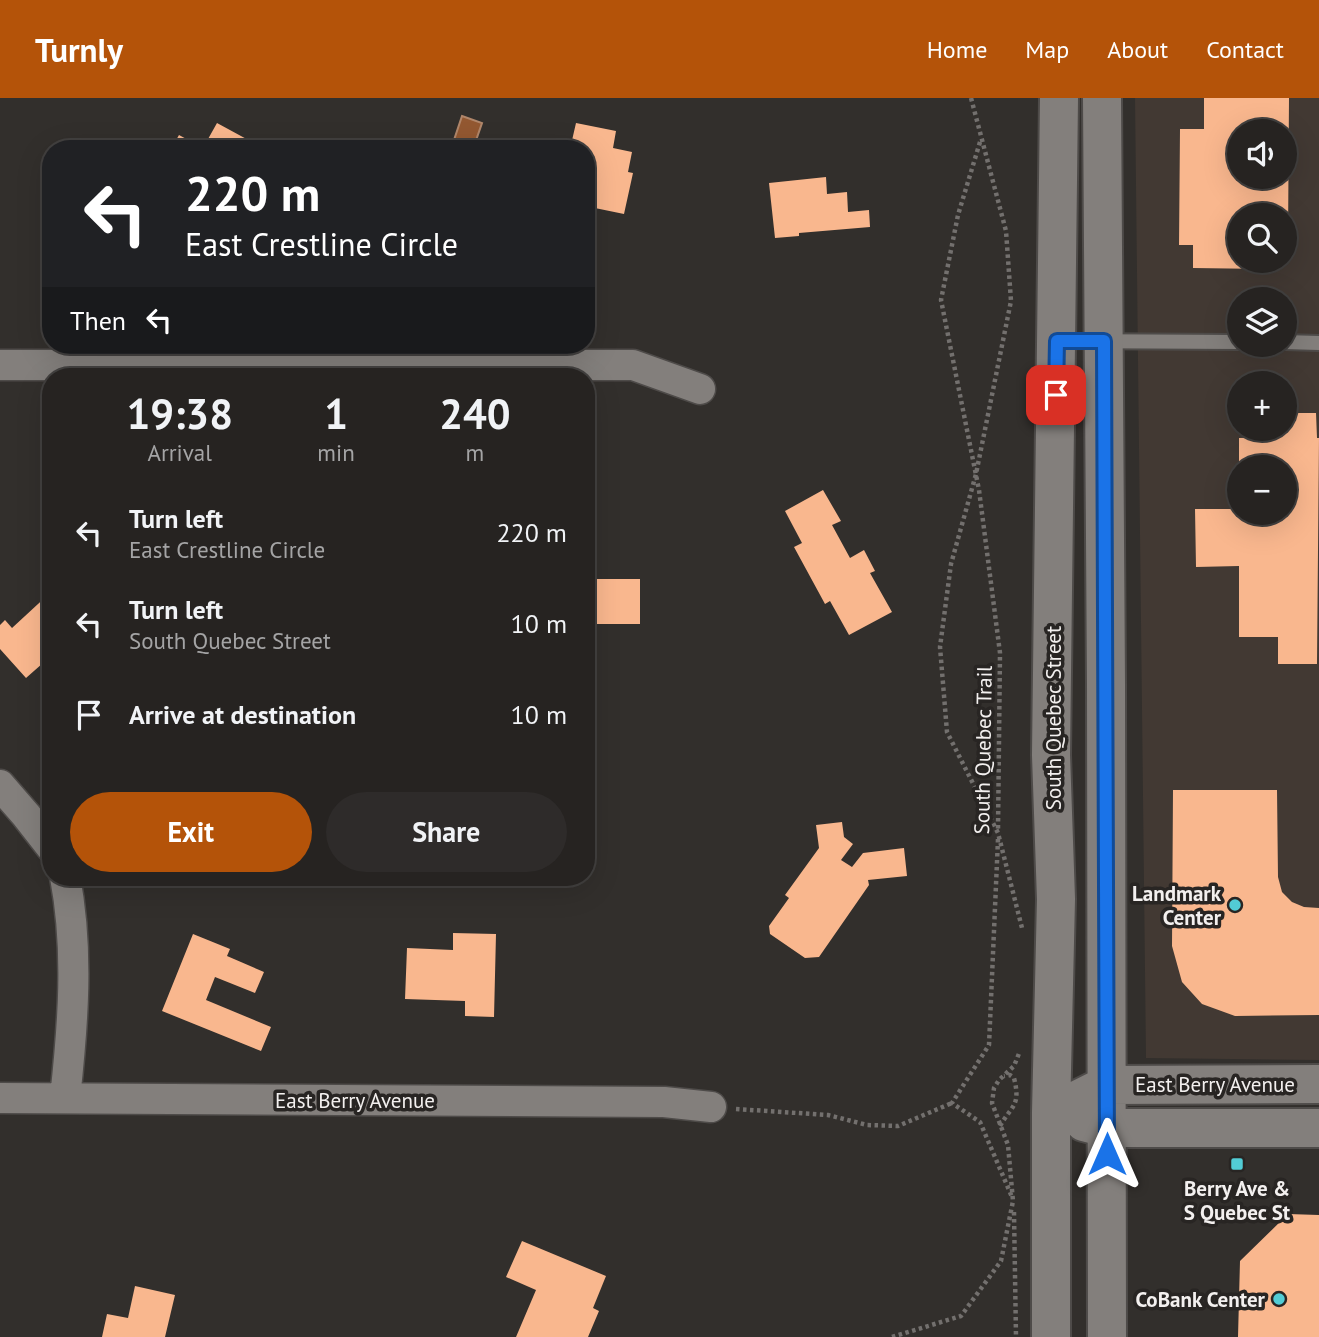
<!DOCTYPE html>
<meta charset="utf-8">
<style>
:root{--surface:#262321;--page:#2e2b2a;--text:#f1f3f6;--muted:#a4a4a5;--line:#42403f;--accent:#b45309}
body{margin:0;font-family:"PT Sans",sans-serif;background:var(--page);color:var(--text);height:100vh;display:flex;flex-direction:column;font-size:26px;white-space:nowrap}
*{box-sizing:border-box;margin:0}
p{font-size:23px;color:var(--muted)}
.icon{flex:none;width:38px;height:38px;fill:none;stroke:currentColor;stroke-width:2;stroke-linecap:round;stroke-linejoin:round}
.map{position:relative;flex:1;overflow:hidden}
.panel{position:absolute;left:42px;top:270px;width:553px;height:518px;display:flex;flex-direction:column;background:var(--surface);border-radius:28px;box-shadow:0 7px 28px #0002,0 0 0 2px var(--line)}
.panel>*{flex:none}
.banner{position:absolute;left:42px;top:42px;width:553px;height:214px;border-radius:28px;box-shadow:0 7px 28px #0002,0 0 0 2px var(--line);background:#202124;color:#fff;overflow:hidden}
.tools{position:absolute;left:1227px;top:21px;display:grid;gap:14px}
.tools a{display:grid;place-items:center;width:70px;height:70px;border-radius:50%;background:var(--surface);box-shadow:0 7px 28px #0002,0 0 0 2px var(--line);font-size:35px}
.pin{position:absolute;display:grid;place-items:center;width:60px;height:60px;color:#fff;margin:-30px;border-radius:14px;box-shadow:0 4px 10px #0006}
.me{position:absolute;width:77px;margin:-38px;rotate:0deg;stroke-linejoin:round;filter:drop-shadow(0 0 5px #0008)}
.turn{display:flex;align-items:center;gap:24px;height:147px;padding:0 28px;font-size:32px}
.turn .icon{width:91px;height:91px;stroke-width:2.5}
.turn b{display:block;font-size:49px;line-height:60px}
.then{display:flex;align-items:center;height:66px;padding:0 28px;background:#0003;gap:14px;font-size:26px}
.eta{display:flex;justify-content:space-evenly;align-items:center;height:119px;text-align:center}
.eta b{font-size:42px;font-weight:800;line-height:49px}
.button{display:flex;gap:14px;margin-top:auto;padding:14px 28px}
.button a{flex:1;height:80px;border-radius:42px;background:var(--accent);color:#fff;font-size:28px;font-weight:800;line-height:80px;text-align:center}
.button a+a{background:var(--page);color:var(--text)}
ul{padding:0;list-style:none}
li{display:flex;align-items:center;gap:21px;height:91px;padding:0 28px}
li div{flex:1}
li b{display:block;font-size:26px}
li em{font-style:normal}
header{display:flex;align-items:center;gap:42px;box-sizing:border-box;height:98px;padding:0 35px;background:var(--accent);color:#fff}
header strong{font-size:33px}
nav{display:flex;gap:38px;margin-inline-start:auto;font-size:24px}
.map>svg:first-child{display:block}
.built{fill:#423933;fill-rule:evenodd}
.water{fill:#935831;stroke:#b0866a;stroke-width:2}
.building{fill:#f9b78e;fill-rule:evenodd}
.lines{fill:none;stroke-linecap:round;stroke-linejoin:round}
.lane-casing{stroke:#4e4b49;stroke-width:18}
.street-casing{stroke:#4e4b49;stroke-width:33}
.secondary-casing{stroke:#4e4b49;stroke-width:42}
.path{stroke:#73706e;stroke-width:4.5;stroke-dasharray:3.5 3.5;stroke-linecap:butt}
.lane{stroke:#837f7c;stroke-width:14}
.street{stroke:#837f7c;stroke-width:30}
.secondary{stroke:#837f7c;stroke-width:38}
.route-casing{stroke:#114b97;stroke-width:18}
.route{stroke:#1a73e8;stroke-width:12}
.poi-dot{fill:#52ccd5;stroke:#282523;stroke-width:2.5}
.labels{text-anchor:middle;dominant-baseline:central;stroke-width:7;stroke-linejoin:round;paint-order:stroke}
.street-label{font-size:21px;fill:#f3f0ef;stroke:#282523}
.poi-label{font-size:21px;font-weight:bold;fill:#f3f0ef;stroke:#282523;text-anchor:end}
</style>
<header>
<strong>Turnly</strong>
<nav><a>Home</a><a>Map</a><a>About</a><a>Contact</a></nav>
</header>
<div class="map">
<svg width="1319" height="1239" viewBox="0 0 1319 1239">
<rect width="100%" height="100%" fill="#322f2c"/>
<path class="built" d="M1135 0H1319V962L1146 960ZM1239 33H1284V79H1239ZM1239 117H1284V163H1239ZM1239 201H1284V247H1239ZM1239 285H1284V331H1239ZM1239 369H1284V415H1239Z"/>
<path class="water" d="M462 18 482 25 473 51H451Z"/>
<path class="building" d="M1204 0H1289L1288 142H1284V117H1239V163H1266L1265 171 1193 170V147H1179L1180 31H1204ZM1239 33H1284V79H1239Z
M217 25 252 44 248 51H171L179 37 203 50Z
M576 25 616 33 613 50 632 54 628 74 633 75 624 116 590 109 592 100 586 99V51H570Z
M554 46 570 50 569 51H553Z
M826 79 827 96 847 94 848 114 869 112 870 129 799 135V138L775 140 769 85Z
M1284 315H1316L1317 340H1319L1317 566H1278V539H1239V468L1196 469 1195 411H1239V415H1284V369H1239V340L1281 339V331H1284Z
M823 392 841 423 832 427 850 460 864 452 875 473 870 475 892 514 849 537 830 503 825 506 794 449 802 445 785 413Z
M586 481H640V526H586Z
M51 494V558L26 580 0 551V527L5 522 12 530Z
M1173 692H1277L1278 779 1282 794 1292 804 1304 809 1319 810V917L1235 918 1202 906 1182 884 1172 848Z
M842 724 844 739 853 746 841 762 852 769 863 755 904 750 907 778 868 782 869 787 819 859 805 860 770 836 769 828 789 800 785 797 819 750 816 727Z
M453 835 496 836 494 919 465 918V903L405 901 407 850 453 852Z
M193 836 230 851 227 858 264 874 255 895 215 879 206 902 271 929 261 953 162 913Z
M1288 1116 1319 1117V1239H1238L1240 1163Z
M522 1143 606 1178 593 1210 599 1213 588 1239H516L536 1192 506 1179Z
M135 1188 175 1197 165 1239H102L107 1216 128 1220Z"/>
<g class="lines">
<defs>
<path id="lane" d="M1059 243 1239 244
M1284 244 1319 245"/>
<path id="street" d="M0 267H633L700 291
M0 687 26 717 51 749
M65 779C79 852 73 927 65 1000
M0 1000 664 1004 711 1009"/>
<path id="secondary" d="M1102 0 1106 587 1107 1239
M1051 1015 1107 987 1319 986
M1084 1024 1107 1030H1319
M1051 1239V1015L1056 801 1051 657 1059 0"/>
</defs>
<use href="#lane" class="lane-casing"/>
<use href="#street" class="street-casing"/>
<use href="#secondary" class="secondary-casing"/>
<path class="path" d="M971 0 1006 133 1011 203 976 376 951 466 940 549 947 634 998 735 1022 830
M980 44 958 117 941 202 979 392 1000 555 998 732
M998 741 989 947 952 1005 980 1024 1012 1099
M736 1011 828 1017 867 1027 898 1028 952 1005
M1000 1028C1012 1007 1021 1008 1014 980L1010 977 1004 978
M1014 1114 1016 1239
M892 1239 961 1218 1001 1163 1013 1103 1008 1047 992 1005 994 990 999 982 1014 968 1020 953"/>
<use href="#lane" class="lane"/>
<use href="#street" class="street"/>
<use href="#secondary" class="secondary"/>
</g>
<g class="lines">
<defs>
<path id="route" d="M1056 297 1057 243H1104L1107 1056"/>
</defs>
<use href="#route" class="route-casing"/>
<use href="#route" class="route"/>
</g>
<g class="poi-dot">
<circle cx="1235" cy="807" r="7"/>
<rect x="1230" y="1059" width="14" height="14" rx="3.5"/>
<circle cx="1279" cy="1201" r="7"/>
</g>
<g class="labels">
<g class="street-label">
<text transform="translate(1053 620) rotate(-90)">South Quebec Street</text>
<text transform="translate(983 652) rotate(-89)">South Quebec Trail</text>
<text x="1215" y="986">East Berry Avenue</text>
<text x="355" y="1002">East Berry Avenue</text>
</g>
<g class="poi-label">
<text x="1221" y="795">Landmark<tspan x="1221" dy="24">Center</tspan></text>
<text x="1237" y="1090" text-anchor="middle">Berry Ave &amp;<tspan x="1237" dy="24">S Quebec St</tspan></text>
<text x="1265" y="1201">CoBank Center</text>
</g>
</g>
</svg>
<div class="tools">
<a><svg class="icon" aria-label="sound" viewBox="0 0 24 24"><path d="M4 9h4l5-4v14l-5-4H4zM17 9q2 3 0 6"/></svg></a>
<a><svg class="icon" aria-label="search" viewBox="0 0 24 24"><circle cx="10" cy="10" r="6"/><path d="M15 15l6 6"/></svg></a>
<a><svg class="icon" aria-label="layers" viewBox="0 0 24 24"><path d="M12 4l9 5-9 5-9-5zM3 14l9 5 9-5"/></svg></a>
<a>+</a>
<a>−</a>
</div>
<div class="pin" style="left:1056px;top:297px;background:#d93025"><svg class="icon" aria-label="arrive" viewBox="0 0 24 24"><path d="M6 21V4h12l-3 4 3 4H6"/></svg></div>
<svg class="me" style="left:1107px;top:1056px" viewBox="-20 -20 40 40"><path d="M0-17L14 15 0 8-14 15z" fill="#1a73e8" stroke="#fff" stroke-width="4"/></svg>
<div class="banner">
<div class="turn"><svg class="icon" aria-label="left" viewBox="0 0 24 24"><path d="M17 20v-9H6M10 6l-5 5 5 5"/></svg><div><b>220 m</b>East Crestline Circle</div></div>
<div class="then">Then<svg class="icon" aria-label="left" viewBox="0 0 24 24"><path d="M17 20v-9H6M10 6l-5 5 5 5"/></svg></div>
</div>
<section class="panel">
<div class="eta">
<div><b>19:38</b><p>Arrival</p></div>
<div><b>1</b><p>min</p></div>
<div><b>240</b><p>m</p></div>
</div>
<ul>
<li><svg class="icon" aria-label="left" viewBox="0 0 24 24"><path d="M17 20v-9H6M10 6l-5 5 5 5"/></svg><div><b>Turn left</b><p>East Crestline Circle</p></div><em>220 m</em></li>
<li><svg class="icon" aria-label="left" viewBox="0 0 24 24"><path d="M17 20v-9H6M10 6l-5 5 5 5"/></svg><div><b>Turn left</b><p>South Quebec Street</p></div><em>10 m</em></li>
<li><svg class="icon" aria-label="arrive" viewBox="0 0 24 24"><path d="M6 21V4h12l-3 4 3 4H6"/></svg><div><b>Arrive at destination</b></div><em>10 m</em></li>
</ul>
<div class="button"><a>Exit</a><a>Share</a></div>
</section>
</div>
